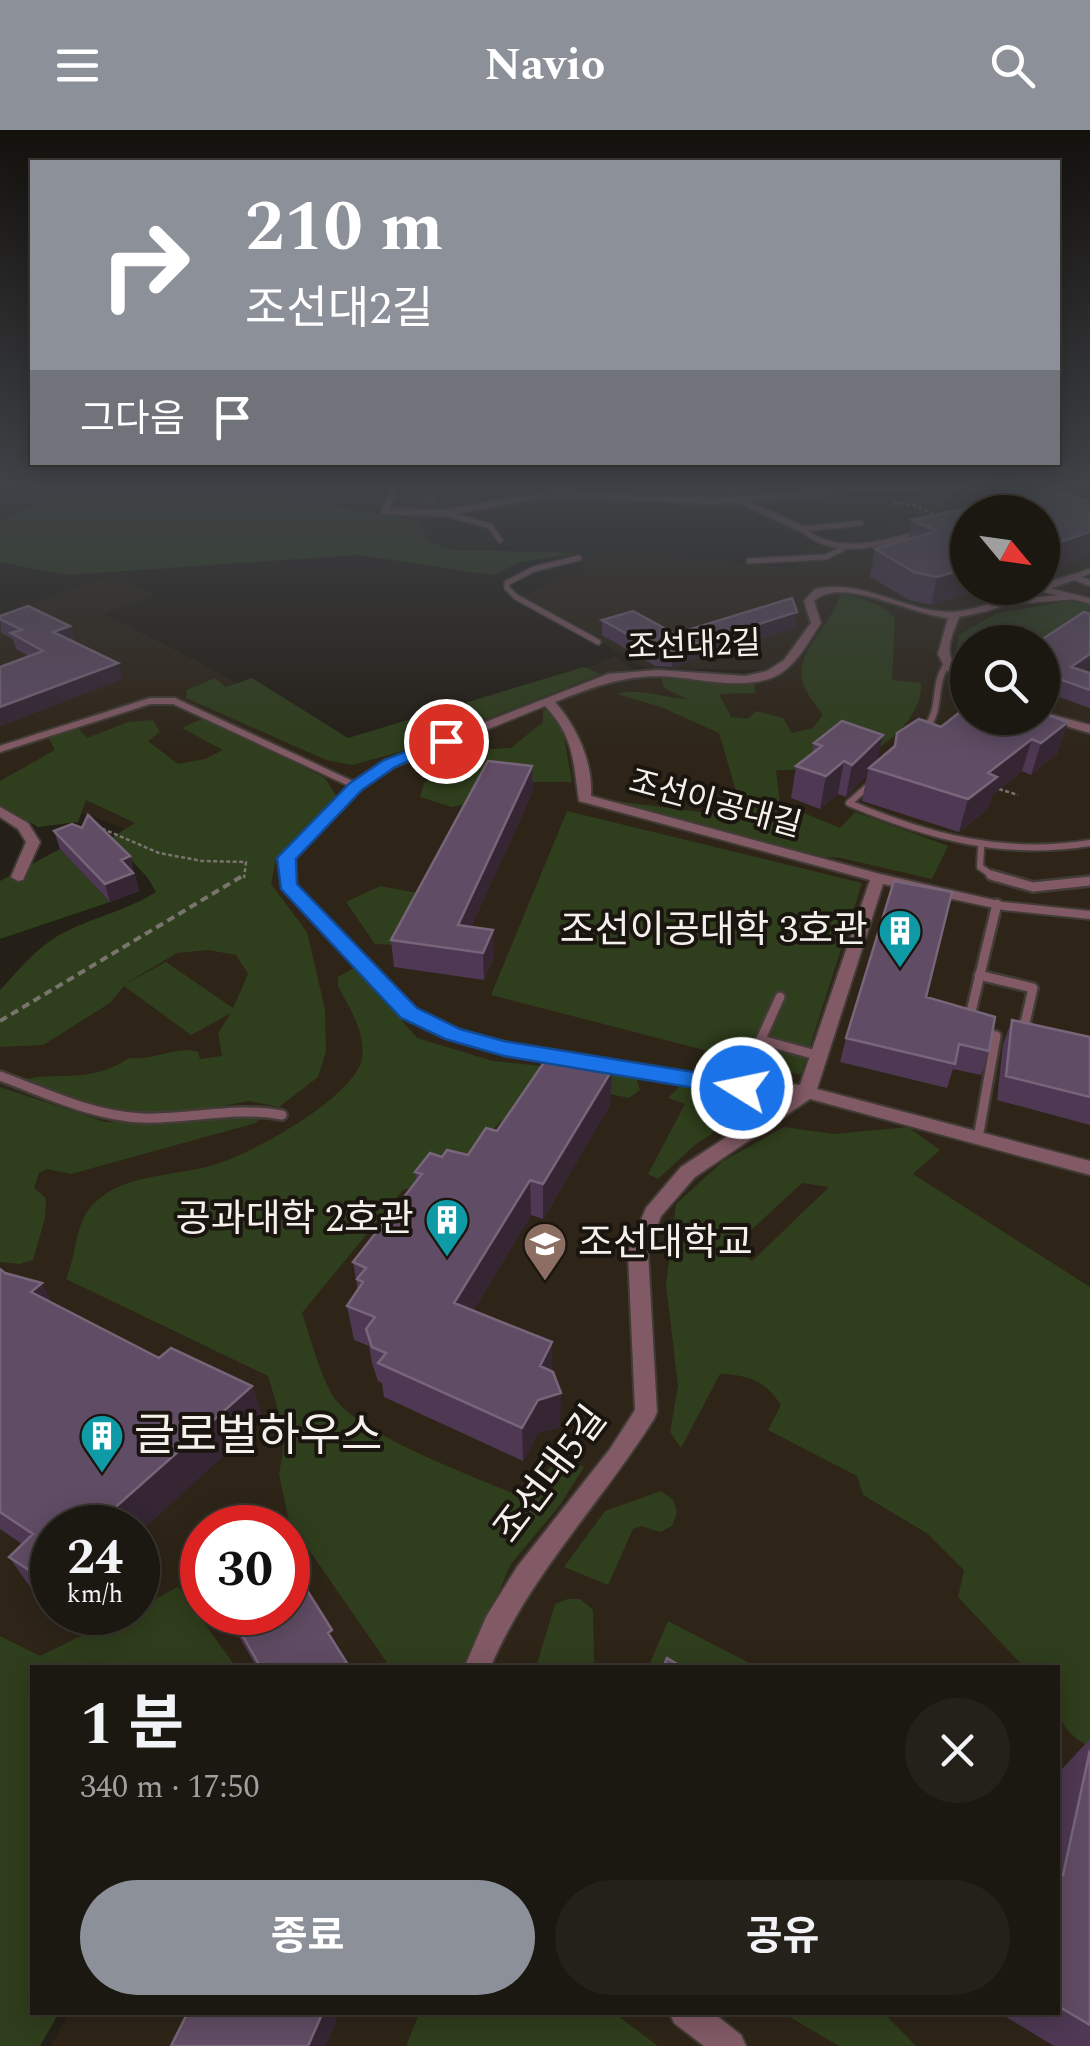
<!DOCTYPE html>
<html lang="ko">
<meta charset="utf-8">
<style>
:root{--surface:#1b1711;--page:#24201a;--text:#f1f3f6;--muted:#a09f9f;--line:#393631;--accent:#8c9099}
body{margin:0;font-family:Spectral,"Noto Sans KR",serif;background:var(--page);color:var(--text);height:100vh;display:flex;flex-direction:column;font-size:38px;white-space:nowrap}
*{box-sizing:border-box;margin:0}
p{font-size:32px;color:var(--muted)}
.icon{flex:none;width:55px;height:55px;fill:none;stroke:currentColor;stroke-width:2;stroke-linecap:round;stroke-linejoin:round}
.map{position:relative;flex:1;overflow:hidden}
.panel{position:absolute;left:30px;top:1535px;width:1030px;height:350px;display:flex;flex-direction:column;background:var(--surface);border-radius:0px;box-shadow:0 5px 25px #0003,0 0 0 2px var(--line)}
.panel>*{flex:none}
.hud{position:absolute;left:30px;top:30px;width:1030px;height:305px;border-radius:0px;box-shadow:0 5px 25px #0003,0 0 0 2px var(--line);background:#8c9099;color:#fff;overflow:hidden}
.needle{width:65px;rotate:119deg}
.tools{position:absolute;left:950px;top:365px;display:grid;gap:20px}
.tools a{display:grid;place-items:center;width:110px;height:110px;border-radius:50%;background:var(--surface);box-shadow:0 5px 25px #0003,0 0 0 2px var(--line);font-size:50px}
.speed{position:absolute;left:30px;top:1375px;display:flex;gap:20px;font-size:50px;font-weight:700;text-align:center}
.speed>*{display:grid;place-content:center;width:130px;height:130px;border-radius:50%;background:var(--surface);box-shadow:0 5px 25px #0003,0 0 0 2px var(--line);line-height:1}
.speed small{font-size:25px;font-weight:400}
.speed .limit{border:15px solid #d22;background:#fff;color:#111}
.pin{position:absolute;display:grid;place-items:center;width:85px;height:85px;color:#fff;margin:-42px;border:5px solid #fff;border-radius:50%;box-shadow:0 2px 10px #0007}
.me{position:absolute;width:110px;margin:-55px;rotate:280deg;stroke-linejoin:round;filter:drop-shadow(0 0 8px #0008)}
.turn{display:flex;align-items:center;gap:35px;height:210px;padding:0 50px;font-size:45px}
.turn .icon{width:130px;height:130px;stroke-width:2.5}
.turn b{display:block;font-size:70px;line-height:85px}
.then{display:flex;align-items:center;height:95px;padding:0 50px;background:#0003;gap:20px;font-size:38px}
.round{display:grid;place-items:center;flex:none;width:105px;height:105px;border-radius:52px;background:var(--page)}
.overview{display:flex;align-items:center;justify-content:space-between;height:170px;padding:0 50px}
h1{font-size:60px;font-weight:700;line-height:75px}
.action{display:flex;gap:20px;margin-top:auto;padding:20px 50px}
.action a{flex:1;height:115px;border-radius:60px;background:var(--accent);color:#fff;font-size:40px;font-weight:700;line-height:115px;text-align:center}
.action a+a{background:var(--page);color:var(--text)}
header{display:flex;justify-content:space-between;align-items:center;height:130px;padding:0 50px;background:var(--accent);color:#fff;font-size:45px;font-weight:700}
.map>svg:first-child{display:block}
.built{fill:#2e2518;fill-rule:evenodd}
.green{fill:#2f3e1c;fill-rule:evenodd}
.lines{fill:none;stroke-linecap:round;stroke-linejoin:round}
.lane-far2-casing{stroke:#413c35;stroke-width:8}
.lane-far1-casing{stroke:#413c35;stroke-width:10}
.lane-casing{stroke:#413c35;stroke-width:14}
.street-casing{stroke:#413c35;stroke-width:4}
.path-far1{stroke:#79746d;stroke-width:2.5;stroke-dasharray:4 2.5;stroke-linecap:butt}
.path{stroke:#79746d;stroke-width:4;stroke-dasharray:8 5;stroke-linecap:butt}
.lane-far2{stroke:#815a65;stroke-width:5}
.lane-far1{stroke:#815a65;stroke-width:6}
.lane{stroke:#815a65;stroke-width:9}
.street{fill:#815a65;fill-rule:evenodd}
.wall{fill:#4e3853}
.shaded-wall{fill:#362634}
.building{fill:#604c64;stroke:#776579;stroke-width:2.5}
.route{fill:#1a73e8;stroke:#114b97;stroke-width:2.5}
.labels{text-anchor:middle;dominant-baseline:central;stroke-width:8;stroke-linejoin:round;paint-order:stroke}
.far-street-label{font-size:32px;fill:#f4f0eb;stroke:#1a150e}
.poi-label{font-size:38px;fill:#f4f0eb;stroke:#1a150e;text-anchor:end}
.street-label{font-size:38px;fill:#f4f0eb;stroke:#1a150e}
.near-poi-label{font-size:45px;fill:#f4f0eb;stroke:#1a150e;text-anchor:start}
</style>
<header><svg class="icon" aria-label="menu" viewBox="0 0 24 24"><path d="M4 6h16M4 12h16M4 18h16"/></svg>Navio<svg class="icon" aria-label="search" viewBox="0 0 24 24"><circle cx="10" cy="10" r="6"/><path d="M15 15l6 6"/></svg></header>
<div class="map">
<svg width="1090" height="1916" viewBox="0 0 1090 1916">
<rect width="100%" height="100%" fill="#241f17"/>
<path class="built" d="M1090 367V1916H51L69 1882H1058V1538L57 1537 0 1510V907L180 746 121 697 0 656V484L111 445 155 465 104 484 205 535 350 619 373 622 616 526 642 548 765 551 789 540 645 538 524 467 557 447 584 445 583 426 688 428 794 438 809 419 829 407 975 378ZM968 382H1042V458H968ZM968 512H1042V588H968ZM52 1398H138V1482H52ZM202 1398H288V1482H202Z"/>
<path class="green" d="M86 354C197 354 311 369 419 392L428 412 454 420 579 423 522 432 492 445 358 425 65 445 0 432V393L67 357Z
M840 464C862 468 879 472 895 488L892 550 921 553C924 585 885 619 857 630 834 638 800 640 776 640L780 673 840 698 855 682 948 716 932 749 841 728 805 726 615 671 708 683 741 678 719 603 661 577 617 564C637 557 664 568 687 569L664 558 661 548 755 551V563L719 564 731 587 748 589 756 581 783 588 792 603 813 598 823 585C816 575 805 562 802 550 795 520 835 492 840 464Z
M1068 471 1090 474V500L1042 512H968L967 542 954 535 959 505 997 483Z
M584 537 601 544 407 620 352 635 326 630 186 568 187 560 215 548 226 557 252 548 348 608Z
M543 580 553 581 562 596 572 652H488L474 673 452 677 420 667 424 653 468 620 511 618 543 592Z
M204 588 325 648 337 667 276 729 271 754 307 802 325 879 326 922 318 947 279 977 249 971 185 983 112 981 24 949C64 942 92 953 129 928 153 931 178 915 198 922L200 929 222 926 218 903 231 883 191 905 124 856 110 873 43 915 0 917V860C16 843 33 822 53 809 81 790 123 783 156 762L147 747 111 708 135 693 86 670 78 692 38 697 0 675V651L55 620 48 607 77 597 87 608 128 592 153 590 160 602 148 611 178 634 205 629 223 620 182 598ZM208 820 236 825 248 844 233 878 166 832 123 855 177 823Z
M567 681 862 753 801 945 491 865Z
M60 719 110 772 0 809V751Z
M380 756 423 764 398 815 375 814 346 772Z
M352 839 360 841 417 908 493 931 628 945 637 950 640 960 629 968 556 953 537 955 451 1042 402 1061 302 1183C311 1209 318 1239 331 1263 354 1304 474 1346 519 1366L562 1327 584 1337 560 1375 511 1434 466 1537H390L289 1391 279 1344 283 1320 280 1286 268 1246 66 1149C79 1119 73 1089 100 1068 130 1044 174 1046 210 1036 247 1027 356 967 362 928 366 903 349 877 338 856V847Z
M680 956 709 957 738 976 732 991 696 1014 658 1049 648 1044 685 974 668 968Z
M0 957 105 992H202L254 983 261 988 256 993 71 1044 47 1039 39 1043 34 1058 46 1068 45 1088 33 1130 20 1134 0 1132Z
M784 997 834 1004 908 997 940 1020 913 1044 1090 1157V1617C1052 1596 1058 1577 1058 1538L1024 1537 958 1467 964 1440 928 1404 863 1365 857 1346 768 1300 781 1275C764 1250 749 1245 720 1244L681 1318 670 1302 678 1256 666 1155 676 1074 723 1031ZM802 1053 829 1057 752 1131 733 1117Z
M661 1361 673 1370 677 1382 672 1396 660 1402 641 1396 633 1399 608 1455 564 1437 605 1381Z
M178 1457 236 1537 32 1538V1882L59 1883 40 1916H0V1506L40 1526 128 1483 138 1482V1478Z
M568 1469H580L593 1480 594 1532 591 1537H536L555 1474Z
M668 1491 757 1537 648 1538Z
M420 1882 614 1883 658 1916H406Z
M783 1883H883L916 1916H839Z"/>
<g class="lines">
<defs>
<path id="lane-far2" d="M811 354 820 362
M444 383 490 396 500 410
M802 399C834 427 877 415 916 404
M802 399 861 393
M579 428 534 439 507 453V458L516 467 598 512
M749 431 826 427 842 419
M1074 447 1090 441
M1039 458 1090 471
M1005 472 1070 467"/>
<path id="lane-far1" d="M923 601C943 581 932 559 945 537
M0 619 150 571H174L356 656
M873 652 849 673C929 707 1003 727 1090 713
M981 718 980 737 996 748"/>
<path id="lane" d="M991 745 1033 757 1090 751
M979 845 1033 858 1023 902
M969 890 997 774
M761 910 820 926
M756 920 780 867
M0 946C46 963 93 986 142 988 189 990 234 976 282 985
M978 1008 996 906 983 903"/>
<path id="street" d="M259 354H267L263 365 256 363Z
M392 354H400L389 379 444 380 555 360 711 368 731 367 718 354H727L740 366 871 355 1012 354 871 361 748 371 805 397 802 402 736 372 711 374 555 366 444 386 381 384Z
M1074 444 1090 450V456L1074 450 988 481 959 487C948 516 942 527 968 549V558L946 540 938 524 948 488C912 485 840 445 814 471L821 493C809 511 796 536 776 546 742 562 695 547 660 546 621 546 590 558 555 572 577 597 593 632 591 666L880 744 1003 772 1090 781V789L1003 780 883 754 817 959 1090 1031V1045L810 969 695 1047 661 1086 648 1122 657 1282 654 1289C601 1373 529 1446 490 1538H464L486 1487 517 1437 610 1319 635 1280 628 1122 646 1078 681 1037 787 967 742 964 504 924 447 908 403 887 282 758 280 728 351 653 386 631 608 544 658 540 745 546 767 541 784 530 811 493 804 471 815 459C867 449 902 482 951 482 979 481 1006 466 1033 458H1042V454ZM545 576C575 607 573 633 579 671L870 750 800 955 742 952 504 912 459 900 415 879 294 754V729L361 659 394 637Z
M1042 582 1090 595V603L1038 588H1042Z
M0 677 28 693 40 712 23 750 18 751 11 747 26 712 18 699 0 687Z
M669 1882H712L741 1905 746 1916H704L674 1893Z"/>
</defs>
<use href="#lane-far2" class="lane-far2-casing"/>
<use href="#lane-far1" class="lane-far1-casing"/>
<use href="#lane" class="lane-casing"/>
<use href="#street" class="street-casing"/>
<path class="path-far1" d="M893 373 913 375 933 384
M999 659 1018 665
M96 696 159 723 202 731 246 732 244 748"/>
<path class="path" d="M0 891 244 745"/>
<use href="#lane-far2" class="lane-far2"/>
<use href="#lane-far1" class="lane-far1"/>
<use href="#lane" class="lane"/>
<use href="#street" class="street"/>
</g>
<path class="wall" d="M417 354H440L436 376H418Z
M691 354H716V364L695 363Z
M1052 360 1090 372V426L1042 442V382H968V458H999L984 463 978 460 931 475 909 470 870 447 875 419 908 410 912 390Z
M1090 484V536L1083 541 1090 543V578L1042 561V512Z
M0 486 70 496 75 511 73 512 122 549 0 596V537L29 526 16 519 13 509 1 503Z
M602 490 675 504 795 498 672 537 655 536 602 505Z
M961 575 1042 588 1058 623 1031 645 1022 641 992 665 988 679 959 702 862 671 867 645 846 667 838 664 820 679 791 668 796 636 812 623 814 613 877 631 894 617 897 603 941 597 959 583Z
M532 636 533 661 471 797 494 827 484 850 394 837 391 810Z
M54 701 130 726 139 761 110 772 60 719Z
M926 867 989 921 981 945 953 939 947 958 840 932 846 908Z
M1012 890 1090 907V995L997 970 1003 914Z
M610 975 543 1089 531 1085 473 1181 552 1242 560 1297 538 1303 523 1331 384 1267 382 1253 378 1251 372 1233 369 1216 354 1210 347 1176 358 1161 353 1132 416 1051 415 1042 442 1027 468 1025 497 1001Z
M0 1139 5 1143 42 1153 51 1173 159 1228 252 1256 263 1290 52 1398V1472L30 1457 9 1427 22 1414 0 1399Z
M225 1482H288L338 1519 350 1538H257Z
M1090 1609V1916H1054L998 1882H1058V1654L1061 1640Z"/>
<path class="shaded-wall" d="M434 354H440L436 376Z
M1090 402V426L1042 442V418Z
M968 438V458H979L978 460 931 475 937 447Z
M985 458H999L984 463Z
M797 482 795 498 672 537 673 521Z
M70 496 75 511 58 518 53 502Z
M1090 524V536L1066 553 1071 537Z
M118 533 122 549 0 596V577Z
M1068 592 1058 623 1031 645 1041 613Z
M883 605 876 637 869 638 867 645 846 667 852 635Z
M1032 609 1022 641 992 665 988 679 959 702 968 669 988 643Z
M844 631 838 664 820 679 826 646Z
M532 636 533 661 460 822 458 795Z
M130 726 139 761 110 772 105 754 121 730Z
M493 800 494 827 484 850 483 823Z
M612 940 610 975 543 1089V1054Z
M530 1050 531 1085 457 1208 454 1173Z
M42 1153 59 1188 31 1162Z
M552 1212V1246L561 1263 560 1297 538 1303 523 1331 522 1298 538 1270 540 1236Z
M252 1256 263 1290 138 1404V1398H92Z
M52 1433V1468L38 1446Z
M323 1882H334L337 1890 326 1916H308Z"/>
<path class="building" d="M1052 360 1090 372V402L1042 418V382H968V438L937 447 914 442 875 419 938 401 912 390Z
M792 468 797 482 673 521 656 520 602 490 633 481 675 504Z
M28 476 70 496 53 502 118 533 0 577V537L43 521 11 503 22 500 0 489V486Z
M1084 482 1090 484V524L1071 537 1090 543V560L1042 543V512H1038Z
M968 570V588H1042V583L1068 592 1041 613 1032 609 988 643 997 647 968 669 869 638 895 616 897 603 919 589 941 597 965 578 961 575Z
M842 591 883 605 852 635 844 631 826 646 796 636 822 616 814 613Z
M488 631 532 636 458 795 493 800 483 823 391 810Z
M88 685 130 726 121 730 133 743 105 754 54 701 72 694 82 698Z
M894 751 952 762 926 867 995 887 989 921 959 914 955 934 846 908Z
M1012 890 1090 907V967L1006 946Z
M556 922 612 940 543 1054 530 1050 454 1173 552 1212 540 1236 553 1242 561 1263 538 1270 522 1298 378 1233 386 1223 372 1217 366 1199 375 1187 347 1176 363 1152 357 1149 366 1138 353 1132 422 1044 415 1042 430 1023 442 1027 447 1020 468 1025 486 998 497 1001 547 928 550 929Z
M0 1139 5 1143 42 1153 31 1162 159 1228 171 1218 252 1256 92 1398H52V1433L38 1446 9 1427 33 1404 0 1382Z
M238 1384 245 1395 255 1389 260 1398H218Z
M202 1422V1437L196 1426Z
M288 1430 332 1500 328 1503 350 1538H261L229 1482H288Z
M667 1528 684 1538H663Z
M1090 1620V1895L1058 1876V1742L1063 1745Z
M188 1882H323L308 1916H171Z"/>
<linearGradient id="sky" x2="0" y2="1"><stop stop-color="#14110d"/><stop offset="0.57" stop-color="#3f4247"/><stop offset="1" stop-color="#3f4247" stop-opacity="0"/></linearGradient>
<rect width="1090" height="623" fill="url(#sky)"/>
<path class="route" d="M441 608 454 611 395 637 362 660 296 729 297 754 417 878 460 899 504 911 742 950 750 952 753 958 750 964 742 966 504 926 445 909 401 888 281 759 277 728 350 653 384 630Z"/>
<defs>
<symbol id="building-pin" viewBox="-11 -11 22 30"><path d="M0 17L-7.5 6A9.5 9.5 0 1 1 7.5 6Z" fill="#0f9aa8" stroke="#1a150e"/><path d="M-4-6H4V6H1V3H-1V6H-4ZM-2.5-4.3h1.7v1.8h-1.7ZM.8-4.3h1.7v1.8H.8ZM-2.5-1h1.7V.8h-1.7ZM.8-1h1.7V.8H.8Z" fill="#fff"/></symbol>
<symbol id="university-pin" viewBox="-11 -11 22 30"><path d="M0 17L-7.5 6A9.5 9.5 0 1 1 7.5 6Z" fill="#8d6e63" stroke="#1a150e"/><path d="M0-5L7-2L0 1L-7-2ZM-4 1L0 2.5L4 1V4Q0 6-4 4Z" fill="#fff"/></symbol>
</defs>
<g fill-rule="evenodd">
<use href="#building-pin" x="875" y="776" width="50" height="68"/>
<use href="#building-pin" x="422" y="1065" width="50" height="68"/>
<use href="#university-pin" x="520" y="1089" width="50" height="68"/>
<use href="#building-pin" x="77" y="1281" width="50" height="68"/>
</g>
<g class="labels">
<g class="far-street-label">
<text transform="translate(694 516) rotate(-2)">조선대2길</text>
<text transform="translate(715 674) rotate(15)">조선이공대길</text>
</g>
<g class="poi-label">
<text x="868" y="801">조선이공대학 3호관</text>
<text x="414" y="1090">공과대학 2호관</text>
<text x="578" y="1114" text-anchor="start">조선대학교</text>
</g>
<g class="street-label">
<text transform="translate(551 1345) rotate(-53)">조선대5길</text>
</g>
<g class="near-poi-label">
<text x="134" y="1306">글로벌하우스</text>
</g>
</g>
</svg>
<div class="tools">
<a><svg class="needle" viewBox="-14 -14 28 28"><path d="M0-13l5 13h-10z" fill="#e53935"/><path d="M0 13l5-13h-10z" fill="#a09f9f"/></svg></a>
<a><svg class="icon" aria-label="search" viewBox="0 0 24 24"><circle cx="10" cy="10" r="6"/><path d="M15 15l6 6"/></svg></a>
</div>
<div class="speed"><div>24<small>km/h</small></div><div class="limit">30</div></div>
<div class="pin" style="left:446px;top:611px;background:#d93025"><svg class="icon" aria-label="arrive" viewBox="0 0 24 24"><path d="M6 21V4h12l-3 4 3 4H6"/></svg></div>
<svg class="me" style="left:742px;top:958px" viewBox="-20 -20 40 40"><circle r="17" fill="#1a73e8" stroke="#fff" stroke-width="3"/><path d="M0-11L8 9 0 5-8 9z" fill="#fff"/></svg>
<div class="hud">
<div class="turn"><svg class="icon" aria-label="right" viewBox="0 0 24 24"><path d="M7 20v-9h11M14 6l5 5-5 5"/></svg><div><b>210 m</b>조선대2길</div></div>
<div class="then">그다음<svg class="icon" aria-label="arrive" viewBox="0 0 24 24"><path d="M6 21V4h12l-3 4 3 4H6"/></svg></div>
</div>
<section class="panel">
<div class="overview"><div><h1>1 분</h1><p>340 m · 17:50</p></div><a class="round"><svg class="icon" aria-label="close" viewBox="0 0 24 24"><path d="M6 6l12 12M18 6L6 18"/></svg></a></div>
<div class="action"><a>종료</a><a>공유</a></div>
</section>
</div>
